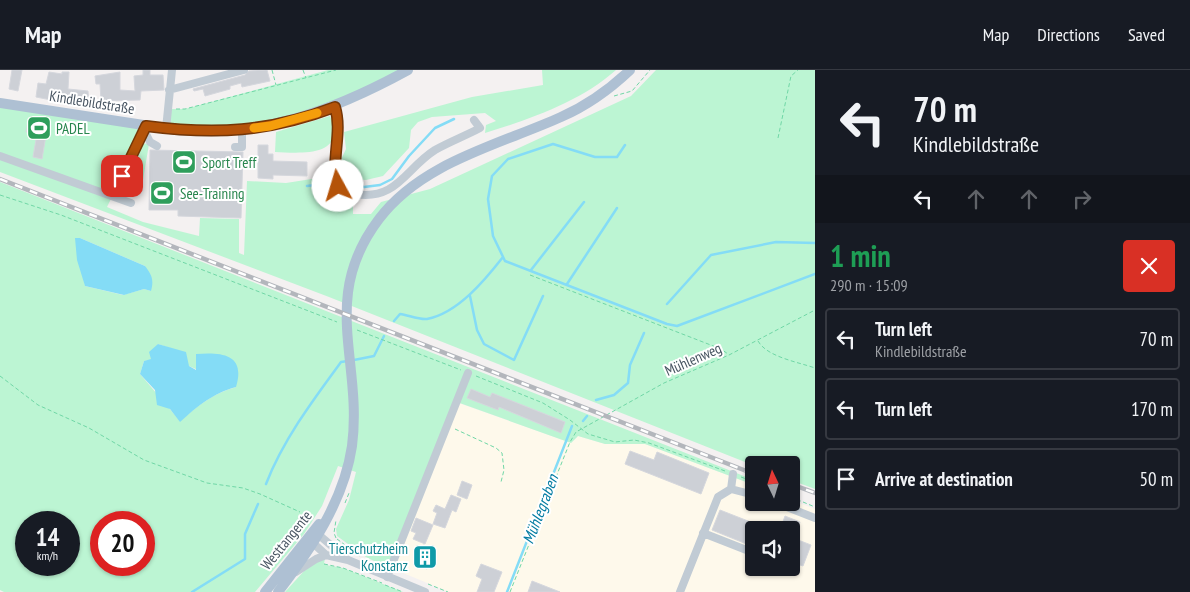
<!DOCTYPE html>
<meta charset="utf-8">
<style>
:root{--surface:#171b24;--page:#20242c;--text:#f1f3f6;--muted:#9ea1a6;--line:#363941}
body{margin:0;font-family:"PT Sans Narrow",sans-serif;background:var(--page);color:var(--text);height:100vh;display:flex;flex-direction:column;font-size:19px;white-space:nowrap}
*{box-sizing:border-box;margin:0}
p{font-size:16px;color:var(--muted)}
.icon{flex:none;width:28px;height:28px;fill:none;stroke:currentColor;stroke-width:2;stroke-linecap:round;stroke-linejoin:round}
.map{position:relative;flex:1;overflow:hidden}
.details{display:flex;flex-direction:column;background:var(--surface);width:375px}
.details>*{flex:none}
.top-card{background:#171b24;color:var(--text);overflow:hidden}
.needle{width:32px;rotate:356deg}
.tools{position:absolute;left:745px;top:386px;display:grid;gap:10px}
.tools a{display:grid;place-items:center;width:55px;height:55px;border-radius:5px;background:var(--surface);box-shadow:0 1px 4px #0004;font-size:25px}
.speed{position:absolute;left:15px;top:441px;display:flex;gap:10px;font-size:25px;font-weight:700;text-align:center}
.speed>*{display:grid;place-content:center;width:65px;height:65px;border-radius:50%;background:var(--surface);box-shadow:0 1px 4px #0004;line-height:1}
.speed small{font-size:12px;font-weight:400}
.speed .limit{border:8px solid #d22;background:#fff;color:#111}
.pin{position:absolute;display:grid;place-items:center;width:42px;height:42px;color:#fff;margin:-21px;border-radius:10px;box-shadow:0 2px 8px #0006}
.me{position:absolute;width:55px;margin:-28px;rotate:354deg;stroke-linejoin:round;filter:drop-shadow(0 0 4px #0008)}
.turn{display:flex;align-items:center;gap:18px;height:105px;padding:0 15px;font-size:22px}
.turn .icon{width:65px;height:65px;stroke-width:2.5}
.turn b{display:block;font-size:35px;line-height:42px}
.lanes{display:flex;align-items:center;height:48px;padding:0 15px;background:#0003;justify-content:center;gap:25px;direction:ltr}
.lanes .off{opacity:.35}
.round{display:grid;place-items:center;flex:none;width:52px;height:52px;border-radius:5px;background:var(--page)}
.summary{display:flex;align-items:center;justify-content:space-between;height:85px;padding:0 15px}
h1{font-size:30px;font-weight:700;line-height:38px;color:#1e9e55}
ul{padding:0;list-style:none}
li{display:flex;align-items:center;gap:15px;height:62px;margin:0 10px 8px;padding:0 5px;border:2px solid var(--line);border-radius:5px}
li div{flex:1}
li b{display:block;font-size:19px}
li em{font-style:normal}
header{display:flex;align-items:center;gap:30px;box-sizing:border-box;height:70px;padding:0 25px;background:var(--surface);border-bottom:1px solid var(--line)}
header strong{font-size:24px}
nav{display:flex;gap:28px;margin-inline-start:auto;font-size:18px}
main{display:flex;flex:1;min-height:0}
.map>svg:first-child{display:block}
.commercial{fill:#fef9eb;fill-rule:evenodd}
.green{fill:#bcf5d3;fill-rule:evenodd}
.water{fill:#84dcf6}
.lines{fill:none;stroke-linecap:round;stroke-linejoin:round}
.stream{stroke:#84dcf6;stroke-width:2.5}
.building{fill:#cdd0d6;stroke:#d5d7dd}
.path{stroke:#70d7a6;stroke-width:1;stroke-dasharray:4 2.5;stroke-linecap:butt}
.minor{stroke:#c1cbd4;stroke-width:8}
.major{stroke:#aec0d3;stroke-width:10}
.rail-casing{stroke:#b3b6bc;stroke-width:4.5}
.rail{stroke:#fff;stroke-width:2.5;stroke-dasharray:8;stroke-linecap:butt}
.route-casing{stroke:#753606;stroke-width:12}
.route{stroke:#b45309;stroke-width:9}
.slow{stroke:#f59e0b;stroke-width:9}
.labels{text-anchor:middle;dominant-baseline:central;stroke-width:4;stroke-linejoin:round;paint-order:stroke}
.street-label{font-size:15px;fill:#475461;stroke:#fff}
.leisure-label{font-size:15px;fill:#27864d;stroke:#fff;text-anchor:start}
.culture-label{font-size:15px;fill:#0d838f;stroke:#fff;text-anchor:end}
.water-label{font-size:16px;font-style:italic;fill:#037ca2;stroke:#fff}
</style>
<header>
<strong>Map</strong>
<nav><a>Map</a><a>Directions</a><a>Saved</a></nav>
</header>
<main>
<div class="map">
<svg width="815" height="522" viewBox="0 0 815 522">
<rect width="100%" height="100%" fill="#f4f1f1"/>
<path class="commercial" d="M453 331 571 373 578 366 605 374H645L754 415V432H791V430L815 439V522H449L391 498ZM754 460H791V498H754Z"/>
<path class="green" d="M328 0H408L362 25 270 53 166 59 168 39H185Z
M542 0H616C580 32 530 49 485 63L486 55 496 51 485 43 432 47 418 52 411 60 409 78 383 106 366 110 340 108 338 96 346 79 344 62 472 27 543 15Z
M656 0H815V419L791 410V395H755L745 392 329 227 0 102V33L146 56 140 73 149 74 143 110 122 106 107 137 143 152 199 166 200 148 239 149V183L244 185 247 111 286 113 318 108 323 94 332 90C333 112 331 120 353 130V144H371L381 132 430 119 631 26Z
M330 46C348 88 300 83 275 82L276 62Z
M0 112 754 410V415L645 374H605L578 366 571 373 454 331 388 498 366 487 337 466 336 459 349 430 356 402 338 396 322 436 304 464 255 522H4L0 520ZM80 168 145 196 151 221 144 219 123 225 85 216ZM158 274 170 278 189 296 236 317C212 324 199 335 180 351L140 304 144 291 152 290ZM26 452H69V495H26ZM101 452H144V495H101Z
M326 485 324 493 326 495 343 498 403 522H285L304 501Z"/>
<path class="water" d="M75 168H80L145 196C152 205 154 210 151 221L144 219 124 225 85 216 77 190Z
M158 274 186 282 189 296 196 300V284C222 282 246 284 236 317 212 324 199 335 180 352L170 339 157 335 155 320 140 304 144 291 151 289 149 282Z"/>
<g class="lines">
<path class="stream" d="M625 75 617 87H595L553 74 508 89 492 106 488 129 493 166 505 191 667 254 677 256 815 204
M348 114 364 117 380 115 392 109 409 86 435 58 454 49
M307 116 329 113
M531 200 584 132
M567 214 617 138
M470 226 477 260 484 274 514 290 543 226
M667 234 711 185 776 172 815 173
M394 251 400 244C408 245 419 250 427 249 458 243 485 210 503 187
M354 290 374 286 384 266
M596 330 614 325 628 313 630 295 644 263
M583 351 587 346
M266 414C283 370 313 330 341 292L348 291
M192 522 245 489V464L258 434
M507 522 572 356"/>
</g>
<path class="building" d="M12 0H22L18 21 9 19Z
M143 0H150V5H163L164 20 141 21 140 30 101 31 100 14H96L95 6 120 2V20L135 21 134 6 143 5Z
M267 0 270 11 242 17 241 13 230 16V19L205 26 203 19 194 21 193 19 245 5 249 1Z
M49 2 62 4V2H69L68 19 88 21 89 34 76 35 36 27 38 13 46 14Z
M28 51 51 55 49 66 46 65 42 89 33 87 37 64 26 62Z
M258 75H268V84H273V91L307 92V106L273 105V109L258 108Z
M150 80 243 82 241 148 178 146V140H149Z
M471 319 490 327 492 323 565 352 561 363 499 337 498 340 467 328Z
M630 381 654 390 657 382 709 403 701 424 625 394Z
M462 411 472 415 467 429 457 425Z
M451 425 461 429 456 442 452 440 445 458 433 454 437 443 433 441 436 435 445 439Z
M720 440 771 460H754V477L712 460Z
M785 446 800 452 793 468 811 475 803 496 791 492V460H780Z
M416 448 433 455 425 474 413 469 416 463 411 461Z
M423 475 435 480 427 499 415 494Z
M481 494 502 502 494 522H477L482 509 476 506Z
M532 511 560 522H528Z"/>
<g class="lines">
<path class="path" d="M272 0 276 15
M303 0 306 8
M614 26 632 21 650 0
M176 39H185L336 0
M778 68 791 6 798 0
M0 125 61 145 337 252
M530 205 721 279 728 284
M357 260 461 300
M758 271C767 287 798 292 815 298
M0 306 38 335 89 358 144 390 207 413 243 418 260 424 300 442
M476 306 543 333 570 350 588 364 615 372 634 370 649 373 725 401
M455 359 496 378 502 383 504 400 501 412
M741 407 754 412
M791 427 815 437
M345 433 349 423
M336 468 334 463 336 450
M337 469 360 486
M324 494 343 498 382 513
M428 514 448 522
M385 515 403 522
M510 522 570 372 576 362 664 313 729 285 815 240"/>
<path class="minor" d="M169 20 244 0
M335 37C341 58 329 102 338 116 342 121 350 123 355 124 397 131 406 98 435 80 449 72 465 66 480 58L474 50
M166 59 172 0
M145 62 150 72 157 76
M235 77H242V60
M0 86 131 133
M111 126 145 62 146 56
M731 419 733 404
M774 432 815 448
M703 463 754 483
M348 490 319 465H310L313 473 326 485 348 490 425 522
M296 502 316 489 326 485
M387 507 468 303
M680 522 718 427 731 419 754 425"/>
<path class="major" d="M0 33 176 60C261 68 335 40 408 0
M265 522 319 454
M278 522C311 479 344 431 352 376 363 291 319 228 379 149 422 92 499 75 561 47 586 36 610 19 630 0"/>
<defs>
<path id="rail" d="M0 109 754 404
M791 414 815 423"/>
</defs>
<use href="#rail" class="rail-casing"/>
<use href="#rail" class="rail"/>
</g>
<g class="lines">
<defs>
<path id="route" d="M122 106 146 56C216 65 269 62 335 37 343 63 330 90 338 116"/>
</defs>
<use href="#route" class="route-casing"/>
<use href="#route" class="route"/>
<path class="slow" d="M254 58 270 56 317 43"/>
</g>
<defs>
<symbol id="stadium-square" viewBox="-11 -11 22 22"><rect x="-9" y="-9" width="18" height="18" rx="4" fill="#2e9e5b" stroke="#fff"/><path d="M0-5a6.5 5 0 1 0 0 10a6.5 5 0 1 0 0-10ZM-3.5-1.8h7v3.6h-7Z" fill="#fff"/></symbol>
<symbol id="building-square" viewBox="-11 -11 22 22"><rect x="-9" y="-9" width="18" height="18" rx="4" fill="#0f9aa8" stroke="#fff"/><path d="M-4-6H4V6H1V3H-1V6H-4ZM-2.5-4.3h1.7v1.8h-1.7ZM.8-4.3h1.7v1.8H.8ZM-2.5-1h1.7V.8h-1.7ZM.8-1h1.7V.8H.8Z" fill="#fff"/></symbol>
</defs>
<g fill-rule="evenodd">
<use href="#stadium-square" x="25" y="44" width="28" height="28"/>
<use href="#stadium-square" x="170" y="78" width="28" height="28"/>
<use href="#stadium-square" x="148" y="109" width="28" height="28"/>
<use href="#building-square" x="411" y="473" width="28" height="28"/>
</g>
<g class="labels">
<g class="street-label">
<text transform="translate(92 32) rotate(9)">Kindlebildstraße</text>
<text transform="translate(693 289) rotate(-24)">Mühlenweg</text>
<text transform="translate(286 470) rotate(-51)">Westtangente</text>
</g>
<g class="leisure-label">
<text x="56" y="58">PADEL</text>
<text x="202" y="92">Sport Treff</text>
<text x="180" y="123">See-Training</text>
</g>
<g class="culture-label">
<text x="408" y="478">Tierschutzheim<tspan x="408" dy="17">Konstanz</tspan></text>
</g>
<g class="water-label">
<text transform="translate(540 439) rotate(-69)">Mühlegraben</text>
</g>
</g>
</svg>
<div class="tools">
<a><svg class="needle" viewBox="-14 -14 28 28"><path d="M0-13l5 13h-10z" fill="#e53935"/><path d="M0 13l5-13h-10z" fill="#9ea1a6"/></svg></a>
<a><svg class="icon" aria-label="sound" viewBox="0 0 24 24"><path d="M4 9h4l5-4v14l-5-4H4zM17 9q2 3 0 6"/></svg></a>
</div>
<div class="speed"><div>14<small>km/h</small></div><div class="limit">20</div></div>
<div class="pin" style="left:122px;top:106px;background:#d93025"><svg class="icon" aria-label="arrive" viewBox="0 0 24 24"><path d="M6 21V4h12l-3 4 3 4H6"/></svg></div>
<svg class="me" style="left:338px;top:116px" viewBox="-20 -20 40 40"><circle r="19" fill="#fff"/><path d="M0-13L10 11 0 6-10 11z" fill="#b45309"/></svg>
</div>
<section class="details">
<div class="top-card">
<div class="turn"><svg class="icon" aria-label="left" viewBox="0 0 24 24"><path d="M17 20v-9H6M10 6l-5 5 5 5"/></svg><div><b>70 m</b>Kindlebildstraße</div></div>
<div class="lanes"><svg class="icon" aria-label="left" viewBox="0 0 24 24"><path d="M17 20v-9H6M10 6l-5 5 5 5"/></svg><svg class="icon off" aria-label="ahead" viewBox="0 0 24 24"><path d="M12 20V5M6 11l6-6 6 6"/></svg><svg class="icon off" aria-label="ahead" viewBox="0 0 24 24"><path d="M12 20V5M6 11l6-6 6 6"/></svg><svg class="icon off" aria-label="right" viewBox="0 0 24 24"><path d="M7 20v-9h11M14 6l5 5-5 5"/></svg></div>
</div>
<div class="summary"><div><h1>1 min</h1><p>290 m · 15:09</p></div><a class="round" style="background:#d93025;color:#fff"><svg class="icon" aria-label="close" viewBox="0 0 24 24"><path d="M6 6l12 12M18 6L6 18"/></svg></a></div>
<ul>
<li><svg class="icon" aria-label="left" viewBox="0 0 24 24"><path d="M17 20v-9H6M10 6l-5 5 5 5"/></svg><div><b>Turn left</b><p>Kindlebildstraße</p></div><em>70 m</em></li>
<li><svg class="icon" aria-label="left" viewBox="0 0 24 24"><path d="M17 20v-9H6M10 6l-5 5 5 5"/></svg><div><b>Turn left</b></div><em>170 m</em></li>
<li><svg class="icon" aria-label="arrive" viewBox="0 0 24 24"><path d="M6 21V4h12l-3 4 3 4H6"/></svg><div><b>Arrive at destination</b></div><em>50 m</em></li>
</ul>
</section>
</main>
